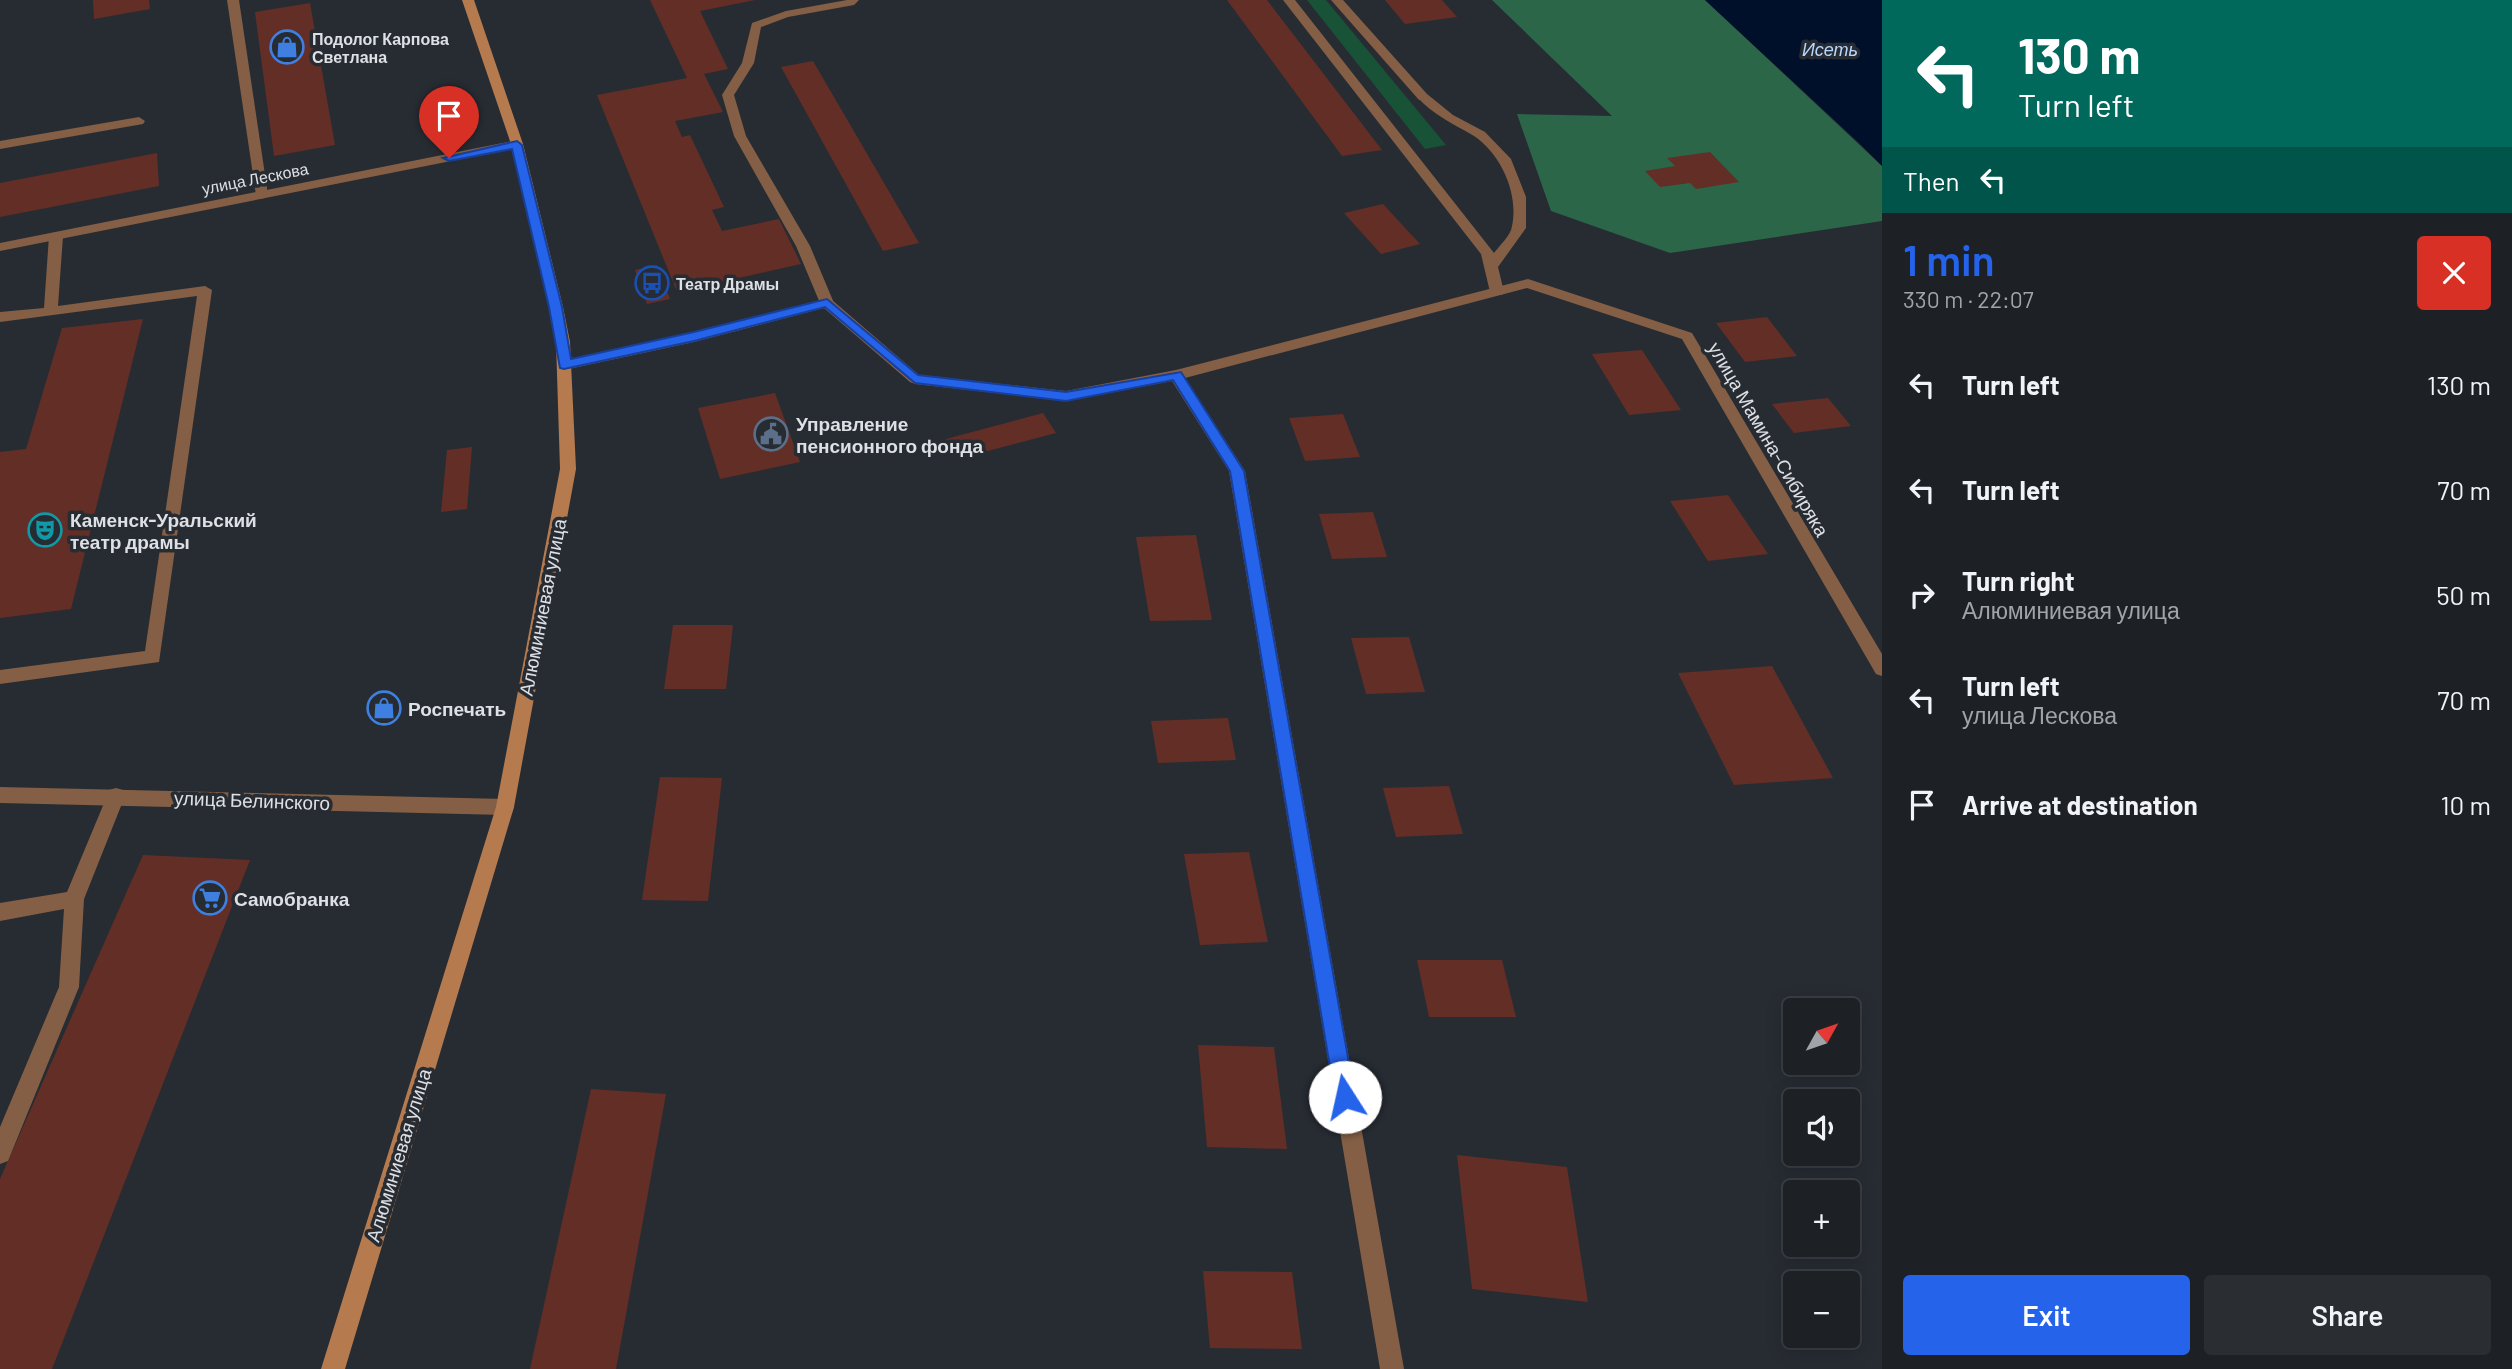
<!DOCTYPE html>
<meta charset="utf-8">
<style>
:root{--surface:#1d2126;--page:#2a2e32;--text:#f1f3f6;--muted:#a0a3a7;--line:#3b3e43;--accent:#2563eb}
body{margin:0;font-family:Barlow,sans-serif;background:var(--page);color:var(--text);height:100vh;display:flex;flex-direction:column;font-size:26px;white-space:nowrap}
*{box-sizing:border-box;margin:0}
p{font-size:23px;color:var(--muted)}
.icon{flex:none;width:38px;height:38px;fill:none;stroke:currentColor;stroke-width:2;stroke-linecap:round;stroke-linejoin:round}
.map{position:relative;flex:1;overflow:hidden}
.details{display:flex;flex-direction:column;background:var(--surface);width:630px}
.details>*{flex:none}
.guide{background:#00695c;color:#fff;overflow:hidden}
.needle{width:46px;rotate:50deg}
.controls{position:absolute;left:1783px;top:998px;display:grid;gap:14px}
.controls a{display:grid;place-items:center;width:77px;height:77px;border-radius:7px;background:var(--surface);box-shadow:0 4px 18px #0003,0 0 0 2px var(--line);font-size:35px}
.pin{position:absolute;display:grid;place-items:center;width:60px;height:60px;color:#fff;margin:-72px -30px;border-radius:50% 50% 50% 0;rotate:-45deg;box-shadow:0 0 7px #0007}
.pin .icon{rotate:45deg}
.me{position:absolute;width:77px;margin:-38px;rotate:350deg;stroke-linejoin:round;filter:drop-shadow(0 0 5px #0008)}
.turn{display:flex;align-items:center;gap:24px;height:147px;padding:0 21px;font-size:32px}
.turn .icon{width:91px;height:91px;stroke-width:2.5}
.turn b{display:block;font-size:49px;line-height:60px}
.then{display:flex;align-items:center;height:66px;padding:0 21px;background:#0003;gap:14px;font-size:26px}
.round{display:grid;place-items:center;flex:none;width:74px;height:74px;border-radius:7px;background:var(--page)}
.summary{display:flex;align-items:center;justify-content:space-between;height:119px;padding:0 21px}
h1{font-size:42px;font-weight:600;line-height:52px;color:var(--accent)}
.button{display:flex;gap:14px;margin-top:auto;padding:14px 21px}
.button a{flex:1;height:80px;border-radius:7px;background:var(--accent);color:#fff;font-size:28px;font-weight:600;line-height:80px;text-align:center}
.button a+a{background:var(--page);color:var(--text)}
ul{padding:0;list-style:none}
li{display:flex;align-items:center;gap:21px;height:105px;padding:0 21px}
li div{flex:1}
li b{display:block;font-size:26px}
li em{font-style:normal}
main{display:flex;flex:1;min-height:0}
.map>svg:first-child{display:block}
.green{fill:#185237}
.forest{fill:#2b6649}
.water{fill:#000f2a}
.building{fill:#632e26}
.lines{fill:none;stroke-linecap:round;stroke-linejoin:round}
.service{fill:#845f45;fill-rule:evenodd}
.minor{fill:#845f45;fill-rule:evenodd}
.secondary{fill:#b57b4f;fill-rule:evenodd}
.route{fill:#2563eb;stroke:#184099;stroke-width:2}
.labels{text-anchor:middle;dominant-baseline:central;stroke-width:7;stroke-linejoin:round;paint-order:stroke}
.far-poi-label{font-size:16px;font-weight:bold;fill:#dde0e4;stroke:#272c33;text-anchor:start}
.far-street-label{font-size:16px;fill:#dde0e4;stroke:#272c33}
.far-water-label{font-size:18px;font-style:italic;fill:#b8d7ff;stroke:#272c33}
.poi-label{font-size:19px;font-weight:bold;fill:#dde0e4;stroke:#272c33;text-anchor:start}
.street-label{font-size:19px;fill:#dde0e4;stroke:#272c33}
</style>
<main>
<div class="map">
<svg width="1882" height="1369" viewBox="0 0 1882 1369">
<rect width="100%" height="100%" fill="#272c33"/>
<path class="green" d="M1307 0H1326L1446 145 1425 149Z"/>
<path class="forest" d="M1492 0H1705L1882 166V221L1670 253 1551 211 1517 114 1612 116Z"/>
<path class="water" d="M1705 0H1882V166L1859 143Z"/>
<path class="building" d="M93 0H149L150 9 94 19Z
M650 0H755L700 11 728 69 704 74 723 112 675 121 682 137 690 135 724 207 712 210 722 231 779 219 801 264 677 292 597 95 687 78Z
M1227 0H1267L1382 150 1342 156Z
M1385 0H1442L1457 17 1405 24Z
M310 3 335 145 274 156 255 12Z
M813 61 919 243 883 251 781 67Z
M1710 152 1739 182 1696 189 1690 183 1660 187 1645 171 1675 166 1667 158Z
M157 153 159 186 0 217V183Z
M1383 204 1420 244 1381 254 1344 213Z
M657 265 670 299 647 304 635 270Z
M1767 317 1797 356 1745 362 1716 323Z
M143 319 71 609 0 618V452L26 449 62 328Z
M1642 350 1681 410 1629 415 1592 354Z
M775 393 800 462 720 479 698 408Z
M1828 398 1851 426 1794 433 1772 404Z
M1043 413 1056 433 958 459 946 439Z
M1343 414 1360 457 1305 461 1289 418Z
M472 447 467 509 441 512 447 450Z
M1728 495 1768 554 1708 561 1670 501Z
M1373 512 1387 557 1332 559 1319 514Z
M1196 535 1212 620 1150 621 1136 537Z
M673 625H733L726 689H664Z
M1409 637 1425 692 1366 694 1351 638Z
M1772 666 1833 778 1734 785 1678 673Z
M1228 718 1236 760 1158 763 1151 721Z
M660 777 722 778 708 901 642 900Z
M1449 786 1463 834 1396 837 1383 788Z
M1249 852 1268 942 1200 945 1184 854Z
M143 855 250 860 52 1369H0V1179Z
M1417 960H1502L1516 1017H1429Z
M1198 1045 1274 1047 1287 1149 1207 1147Z
M591 1089 666 1094 616 1369H530Z
M1457 1155 1567 1167 1588 1302 1472 1289Z
M1203 1271 1292 1272 1302 1349 1210 1348Z"/>
<g class="lines">
<path class="service" d="M227 0H239L268 195 262 199 256 195Z
M847 0H859L854 5 788 17 761 27 754 63 734 95 746 136 810 246 834 303 827 307 820 303 796 246 734 136 722 95 742 63 752 23 786 11Z
M1283 0H1295L1494 253C1500 245 1511 235 1512 226 1519 194 1501 154 1474 136 1454 124 1433 115 1417 97L1427 94 1453 115 1485 132 1511 159 1526 197V228L1498 267 1504 292 1502 295H1492L1490 292 1481 254Z
M139 117 145 121 143 124 0 149V141Z
M56 232 63 236 58 306 205 286 212 290 159 662 0 684V670L145 651 197 296 0 322V312L44 308 49 236Z
M116 788 123 790 125 796 84 899 79 987 8 1161 0 1164V1127L59 987 64 909 0 921V903L67 892 107 796 109 790Z"/>
<path class="minor" d="M1331 0H1343L1427 94V100H1419Z
M517 140 523 144 521 147 0 251V243Z
M1528 279 1692 333 1882 654V676L1876 674 1682 339 1527 288 1185 378 1245 471 1404 1369H1380L1229 471 1172 381 1066 401 915 384 910 382 824 308 694 342 564 370 557 365 564 360 694 332 827 299 832 300 919 375 1066 391 1176 370Z
M0 787 505 799 512 801 514 807 512 813 505 815 0 803Z"/>
<path class="secondary" d="M462 0H474L523 144 563 307 570 342 576 469 514 807 345 1369H321L496 807 560 469 556 342 549 307 511 144Z"/>
</g>
<path class="route" d="M517 141 522 145 562 307 571 359 694 332 827 299 918 375 1066 392 1181 372 1244 471 1355 1097 1352 1103 1345 1106 1338 1103 1335 1097 1230 471 1173 380 1066 401 915 383 825 307 694 341 564 369 560 368 549 307 512 149 449 161 443 158Z"/>
<defs>
<symbol id="shop-ring" viewBox="-11 -11 22 22"><circle r="9.5" fill="#272c33" stroke="#3f7fe0" stroke-width="1.5"/><path d="M-5-2.5h2.3a2.7 3.5 0 0 1 5.4 0H5L5.5 6h-11ZM-1.5-2.5h3a1.5 2.3 0 0 0-3 0Z" fill="#3f7fe0"/></symbol>
<symbol id="bus-ring" viewBox="-11 -11 22 22"><circle r="9.5" fill="#272c33" stroke="#1a4fb4" stroke-width="1.5"/><path d="M-5-6H5V4H4V6H2V4H-2V6H-4V4H-5ZM-3.5-4V0h7V-4ZM-3.5 1.2v1.5H-2V1.2ZM2 1.2v1.5H3.5V1.2Z" fill="#1a4fb4"/></symbol>
<symbol id="civic-ring" viewBox="-11 -11 22 22"><circle r="9.5" fill="#272c33" stroke="#5c6f8a" stroke-width="1.5"/><path d="M-.6-6.5H3V-4.5H.6V-3L4-1V1h2V6H-6V1h2V-1L-.6-3ZM-1.2 2.5V6h2.4V2.5Z" fill="#5c6f8a"/></symbol>
<symbol id="theatre-ring" viewBox="-11 -11 22 22"><circle r="9.5" fill="#272c33" stroke="#0f9aa8" stroke-width="1.5"/><path d="M-5-5.5Q0-4 5-5.5V0Q5 5 0 6Q-5 5-5 0ZM-3.3-2.5H-1v1.5H-3.3ZM1-2.5H3.3v1.5H1ZM-2.8 1Q0 5.5 2.8 1Z" fill="#0f9aa8"/></symbol>
<symbol id="supermarket-ring" viewBox="-11 -11 22 22"><circle r="9.5" fill="#272c33" stroke="#3f7fe0" stroke-width="1.5"/><path d="M-6-5.5h2.5l.6 2H6L4.5 2H-2.5L-4.4-4H-6ZM-1.5 3.2a1.3 1.3 0 1 0 .1 0ZM3 3.2a1.3 1.3 0 1 0 .1 0Z" fill="#3f7fe0"/></symbol>
</defs>
<g fill-rule="evenodd">
<use href="#shop-ring" x="268" y="28" width="38" height="38"/>
<use href="#bus-ring" x="633" y="264" width="38" height="38"/>
<use href="#civic-ring" x="752" y="415" width="38" height="38"/>
<use href="#theatre-ring" x="26" y="511" width="38" height="38"/>
<use href="#shop-ring" x="365" y="689" width="38" height="38"/>
<use href="#supermarket-ring" x="191" y="879" width="38" height="38"/>
</g>
<g class="labels">
<g class="far-poi-label">
<text x="312" y="38">Подолог Карпова<tspan x="312" dy="18">Светлана</tspan></text>
<text x="676" y="283">Театр Драмы</text>
</g>
<g class="far-street-label">
<text transform="translate(255 178) rotate(-11)">улица Лескова</text>
</g>
<g class="far-water-label">
<text x="1830" y="49">Исеть</text>
</g>
<g class="poi-label">
<text x="796" y="423">Управление<tspan x="796" dy="22">пенсионного фонда</tspan></text>
<text x="70" y="519">Каменск-Уральский<tspan x="70" dy="22">театр драмы</tspan></text>
<text x="408" y="708">Роспечать</text>
<text x="234" y="898">Самобранка</text>
</g>
<g class="street-label">
<text transform="translate(1769 439) rotate(60)">улица Мамина-Сибиряка</text>
<text transform="translate(542 607) rotate(-79)">Алюминиевая улица</text>
<text transform="translate(252 800) rotate(2)">улица Белинского</text>
<text transform="translate(398 1155) rotate(-73)">Алюминиевая улица</text>
</g>
</g>
</svg>
<div class="controls">
<a><svg class="needle" viewBox="-14 -14 28 28"><path d="M0-13l5 13h-10z" fill="#e53935"/><path d="M0 13l5-13h-10z" fill="#a0a3a7"/></svg></a>
<a><svg class="icon" aria-label="sound" viewBox="0 0 24 24"><path d="M4 9h4l5-4v14l-5-4H4zM17 9q2 3 0 6"/></svg></a>
<a>+</a>
<a>−</a>
</div>
<div class="pin" style="left:449px;top:158px;background:#d93025"><svg class="icon" aria-label="arrive" viewBox="0 0 24 24"><path d="M6 21V4h12l-3 4 3 4H6"/></svg></div>
<svg class="me" style="left:1345px;top:1097px" viewBox="-20 -20 40 40"><circle r="19" fill="#fff"/><path d="M0-13L10 11 0 6-10 11z" fill="#2563eb"/></svg>
</div>
<section class="details">
<div class="guide">
<div class="turn"><svg class="icon" aria-label="left" viewBox="0 0 24 24"><path d="M17 20v-9H6M10 6l-5 5 5 5"/></svg><div><b>130 m</b>Turn left</div></div>
<div class="then">Then<svg class="icon" aria-label="left" viewBox="0 0 24 24"><path d="M17 20v-9H6M10 6l-5 5 5 5"/></svg></div>
</div>
<div class="summary"><div><h1>1 min</h1><p>330 m · 22:07</p></div><a class="round" style="background:#d93025;color:#fff"><svg class="icon" aria-label="close" viewBox="0 0 24 24"><path d="M6 6l12 12M18 6L6 18"/></svg></a></div>
<ul>
<li><svg class="icon" aria-label="left" viewBox="0 0 24 24"><path d="M17 20v-9H6M10 6l-5 5 5 5"/></svg><div><b>Turn left</b></div><em>130 m</em></li>
<li><svg class="icon" aria-label="left" viewBox="0 0 24 24"><path d="M17 20v-9H6M10 6l-5 5 5 5"/></svg><div><b>Turn left</b></div><em>70 m</em></li>
<li><svg class="icon" aria-label="right" viewBox="0 0 24 24"><path d="M7 20v-9h11M14 6l5 5-5 5"/></svg><div><b>Turn right</b><p>Алюминиевая улица</p></div><em>50 m</em></li>
<li><svg class="icon" aria-label="left" viewBox="0 0 24 24"><path d="M17 20v-9H6M10 6l-5 5 5 5"/></svg><div><b>Turn left</b><p>улица Лескова</p></div><em>70 m</em></li>
<li><svg class="icon" aria-label="arrive" viewBox="0 0 24 24"><path d="M6 21V4h12l-3 4 3 4H6"/></svg><div><b>Arrive at destination</b></div><em>10 m</em></li>
</ul>
<div class="button"><a>Exit</a><a>Share</a></div>
</section>
</main>
